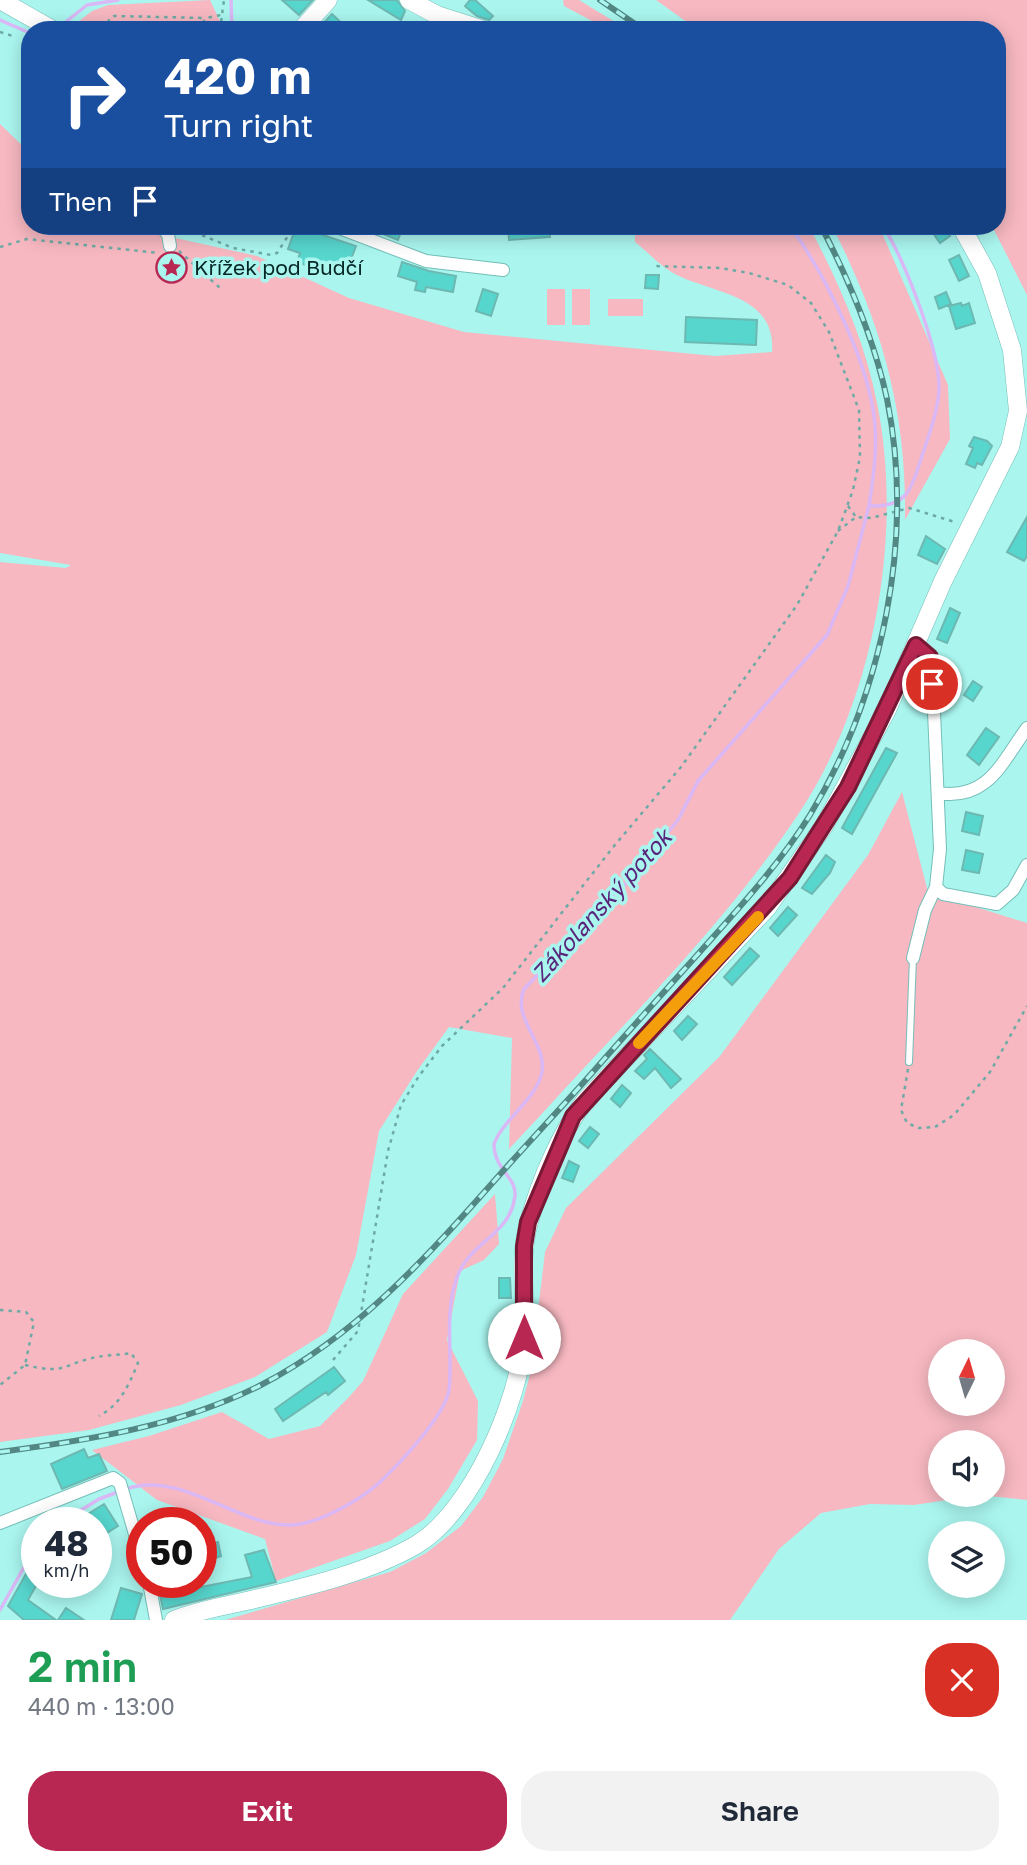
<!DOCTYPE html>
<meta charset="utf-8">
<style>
:root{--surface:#fff;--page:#f2f2f3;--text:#1f2937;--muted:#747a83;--accent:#b72752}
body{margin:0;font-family:"Golos Text",sans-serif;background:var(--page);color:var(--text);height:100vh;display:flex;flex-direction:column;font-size:26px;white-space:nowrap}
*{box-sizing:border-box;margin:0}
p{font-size:23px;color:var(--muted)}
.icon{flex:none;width:38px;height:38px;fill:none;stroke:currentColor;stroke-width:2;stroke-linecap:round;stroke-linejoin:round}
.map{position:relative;height:1620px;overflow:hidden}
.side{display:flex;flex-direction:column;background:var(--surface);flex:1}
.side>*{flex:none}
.top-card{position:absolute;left:21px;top:21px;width:985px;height:214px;border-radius:28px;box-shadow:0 4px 18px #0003;background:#1a4fa0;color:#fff;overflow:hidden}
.needle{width:46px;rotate:5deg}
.tools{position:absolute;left:928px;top:1339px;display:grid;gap:14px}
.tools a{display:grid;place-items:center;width:77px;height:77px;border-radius:50%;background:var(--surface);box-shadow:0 4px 18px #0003;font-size:35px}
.speed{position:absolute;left:21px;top:1507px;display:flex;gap:14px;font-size:35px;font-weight:700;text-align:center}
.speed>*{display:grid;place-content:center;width:91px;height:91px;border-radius:50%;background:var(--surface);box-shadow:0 4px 18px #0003;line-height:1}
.speed small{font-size:18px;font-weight:400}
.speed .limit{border:10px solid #d22;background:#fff;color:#111}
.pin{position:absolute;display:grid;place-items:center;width:60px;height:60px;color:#fff;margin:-30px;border:4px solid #fff;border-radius:50%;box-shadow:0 2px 7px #0007}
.me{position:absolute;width:77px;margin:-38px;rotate:0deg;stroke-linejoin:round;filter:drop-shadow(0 0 5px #0008)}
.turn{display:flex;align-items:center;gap:24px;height:147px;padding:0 28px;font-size:32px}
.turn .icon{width:91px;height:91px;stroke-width:2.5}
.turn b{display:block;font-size:49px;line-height:60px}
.then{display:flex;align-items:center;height:66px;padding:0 28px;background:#0003;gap:14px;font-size:26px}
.round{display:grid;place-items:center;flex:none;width:74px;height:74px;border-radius:28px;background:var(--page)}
.headline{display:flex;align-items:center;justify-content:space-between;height:119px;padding:0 28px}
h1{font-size:42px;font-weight:600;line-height:52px;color:#1e9e55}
.primary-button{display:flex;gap:14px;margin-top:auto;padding:14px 28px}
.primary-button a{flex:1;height:80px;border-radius:28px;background:var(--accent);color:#fff;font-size:28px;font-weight:600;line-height:80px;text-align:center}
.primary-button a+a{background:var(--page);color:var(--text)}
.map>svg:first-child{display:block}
.green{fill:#f7b8c1;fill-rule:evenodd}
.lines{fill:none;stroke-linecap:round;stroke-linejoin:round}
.stream{stroke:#d9b8f5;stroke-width:3.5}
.building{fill:#57d6ce;stroke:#6eb8b2;stroke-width:2}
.service-casing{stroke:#74beb8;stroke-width:8}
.minor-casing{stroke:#74beb8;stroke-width:14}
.secondary-casing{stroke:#74beb8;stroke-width:19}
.path{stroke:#6eaaa5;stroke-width:2.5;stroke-dasharray:3.5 5;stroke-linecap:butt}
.service{stroke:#fff;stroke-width:6}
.minor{stroke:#fff;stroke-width:12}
.secondary{stroke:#fff;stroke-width:18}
.rail-casing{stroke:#528783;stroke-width:6}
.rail{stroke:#aaf6ef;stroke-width:3.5;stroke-dasharray:10;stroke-linecap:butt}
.route-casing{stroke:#771935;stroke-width:18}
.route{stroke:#b72752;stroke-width:12}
.slow{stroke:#f59e0b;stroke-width:12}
.labels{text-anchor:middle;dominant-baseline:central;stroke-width:7;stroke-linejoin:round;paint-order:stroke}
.poi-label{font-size:21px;fill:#062725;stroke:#aaf6ef;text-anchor:start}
.water-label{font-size:23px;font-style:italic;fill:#59257b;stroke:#aaf6ef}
</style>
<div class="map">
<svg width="1027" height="1620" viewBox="0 0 1027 1620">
<rect width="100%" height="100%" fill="#aaf6ef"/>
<path class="green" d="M210 0 224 30 69 29 92 11 108 5Z
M563 0H579L628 30H592L594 22 564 6Z
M656 0H1027V295L992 226H998V30H698Z
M0 124 30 153V226H121L257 256 349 298 464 332 715 356 772 352C776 296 717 294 679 276 663 269 649 253 635 242V227L809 226C838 281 865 341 877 403 904 535 874 701 799 813 727 922 626 1021 538 1118L509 1149 512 1038 449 1027 417 1071 379 1131 356 1255 327 1332 255 1377 181 1405 89 1430 0 1442V562L66 568 71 565 0 553Z
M832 226H879L948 385 950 439 905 520C907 411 881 322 832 226Z
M547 289H565V325H547Z
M572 289H590V325H572Z
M608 299H643V316H608Z
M902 792 928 892 1027 923V1500L979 1495 914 1505 870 1504 821 1513 779 1549 730 1620H225L390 1572 426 1553 461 1526 483 1497 503 1459 523 1401 531 1370 545 1252 566 1208 720 1056 868 855ZM940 1351H992V1404H940ZM940 1442H992V1494H940Z
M495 1194 499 1244 484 1260 460 1271 447 1340 478 1401 477 1440 448 1489 425 1519 390 1541 276 1581 265 1539 157 1500 92 1450 149 1436 222 1412 269 1439 320 1426 349 1397 363 1381 403 1294Z"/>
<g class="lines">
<path class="stream" d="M231 0 232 30
M0 20 30 33
M57 29 87 5 118 0
M790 226C825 274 871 366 875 426 877 453 873 479 869 506
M126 1489C182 1470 235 1525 289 1525 315 1526 360 1500 379 1483 398 1465 445 1416 449 1390 453 1353 444 1317 456 1280 469 1240 510 1237 515 1196 517 1177 494 1170 494 1144 504 1118 536 1100 542 1072 547 1043 511 1018 524 989L620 891 678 820 698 781 827 635 848 586 869 506C905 507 910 493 920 462 927 440 938 413 939 389 940 350 904 259 883 226
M62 1522 99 1499 118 1492
M0 1610 37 1544"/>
</g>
<path class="building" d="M282 0H313L299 15Z
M368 0H397L405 11 401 20Z
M470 0H475L493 16 489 20 477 16 465 6Z
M332 14 349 30H317Z
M296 226 356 246 347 270 330 264 327 273 297 262 300 253 288 249Z
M363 226H403L398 240Z
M508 226H549L550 237 509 240Z
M928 226H942L950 236 940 243Z
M959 255 969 276 959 281 949 260Z
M402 262 429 271 456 276 453 292 426 287 425 292 415 290 417 282 398 276Z
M646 275H659L658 289 645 288Z
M483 289 498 294 491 316 476 311Z
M946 292 951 304 939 309 935 297Z
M961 303 962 306 969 303 975 323 956 329 949 306Z
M686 317 757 320 756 345 685 342Z
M974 437 987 441 992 446 982 465 977 463 975 468 966 464 973 448 969 446Z
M1027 517V556L1024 561 1007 552Z
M926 536 945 549 937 564 918 555Z
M950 608 960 613 947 643 937 639Z
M973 681 982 687 973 701 964 695Z
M986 728 999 737 979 765 967 755Z
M886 748 897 753 852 834 842 828Z
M966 812 983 816 979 835 962 831Z
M966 850 983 854 979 873 962 870Z
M826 855 835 862 830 873 812 894 802 888Z
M788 907 797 915 778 936 770 928Z
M750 948 759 956 732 985 724 977Z
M688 1016 697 1024 682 1040 674 1031Z
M650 1049 681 1079 671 1088 655 1068 644 1079 635 1071 647 1059 644 1055Z
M622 1085 631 1093 620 1107 611 1099Z
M590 1127 599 1134 588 1148 579 1141Z
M569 1161 579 1166 573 1182 562 1178Z
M499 1278H510L511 1298H499Z
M499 1318 511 1320 508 1341 496 1339Z
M334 1367 345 1381 328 1395 326 1392 283 1421 275 1409Z
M84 1449 88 1458 99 1454 107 1471 62 1489 51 1464Z
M104 1504 118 1526 96 1540V1522H75Z
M218 1542 221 1556 204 1562 201 1546Z
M264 1550 276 1582 163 1609 160 1595 252 1577 245 1555Z
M37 1554V1584L28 1600 56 1620H24L8 1606Z
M121 1588 142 1594 134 1620H111Z
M66 1608 84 1620H58Z"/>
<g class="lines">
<defs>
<path id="service" d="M909 1062 913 958"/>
<path id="minor" d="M160 226 168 234 170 246
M334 226 426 261 503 270
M916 645 930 657 932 666 940 849 936 887 943 894 997 904 1013 890 1027 865
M938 793C988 801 1002 762 1027 728
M913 958 925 910 936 887
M0 1523 113 1478 120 1483 142 1558
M149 1582 156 1620"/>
<path id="secondary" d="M0 0 53 30
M409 0 437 15 484 30
M301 30 328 0
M174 1620C198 1610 225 1606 251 1600 306 1587 367 1573 416 1545 472 1512 519 1401 524 1338 527 1300 518 1260 529 1222 540 1181 559 1136 584 1102L767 908 824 826 887 710 943 581 1010 447 1018 411 1012 350 987 273 961 226"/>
</defs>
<use href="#service" class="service-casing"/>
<use href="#minor" class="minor-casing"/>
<use href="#secondary" class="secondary-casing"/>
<path class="path" d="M104 30 110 18 114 16 206 18
M198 30 206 18 221 15
M220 30 224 0
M0 32 16 37
M178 231 187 229 233 248 271 255 277 253 288 236
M0 247 27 239 159 253
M179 251 220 288
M848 506 856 517
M838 531 856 517 871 518 909 508 955 522
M908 1069 901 1110 907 1123 919 1128 935 1127 954 1115 990 1072 1027 1006
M0 1310 26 1312 34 1322 25 1365 0 1385
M333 1360 358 1331 388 1151 401 1105 419 1076 442 1046 503 988 614 846 681 767 797 605 838 531 853 490 860 457 859 410 829 332 811 303 788 285 749 273 720 268 655 266
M25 1365C66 1375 62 1364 97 1357 108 1355 120 1355 131 1353L138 1363C129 1385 120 1405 99 1416"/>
<use href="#service" class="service"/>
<use href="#minor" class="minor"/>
<use href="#secondary" class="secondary"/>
<defs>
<path id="rail" d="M600 0 644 30
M0 1452C89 1440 180 1426 261 1385 356 1336 426 1258 495 1180 527 1144 560 1109 592 1073 627 1033 663 993 699 953 738 909 779 865 810 815 883 694 915 538 887 399 874 339 849 280 821 226"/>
</defs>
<use href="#rail" class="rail-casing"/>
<use href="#rail" class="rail"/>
</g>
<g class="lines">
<defs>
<path id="route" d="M524 1338V1246L528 1222 573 1116 790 878 848 787 916 645 930 657 932 684"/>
</defs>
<use href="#route" class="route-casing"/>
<use href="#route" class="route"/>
<path class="slow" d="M639 1043 758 917"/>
</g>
<defs>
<symbol id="sight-ring" viewBox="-11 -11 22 22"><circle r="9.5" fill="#aaf6ef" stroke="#b72752" stroke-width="1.5"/><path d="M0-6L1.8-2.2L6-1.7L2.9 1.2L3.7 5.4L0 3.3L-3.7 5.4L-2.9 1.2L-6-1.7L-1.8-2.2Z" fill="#b72752"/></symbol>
</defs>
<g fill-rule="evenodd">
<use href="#sight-ring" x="154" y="250" width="35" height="35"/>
</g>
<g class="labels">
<g class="poi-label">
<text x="194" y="267">Křížek pod Budčí</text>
</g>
<g class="water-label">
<text transform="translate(601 905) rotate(-48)">Zákolanský potok</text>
</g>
</g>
</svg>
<div class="tools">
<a><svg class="needle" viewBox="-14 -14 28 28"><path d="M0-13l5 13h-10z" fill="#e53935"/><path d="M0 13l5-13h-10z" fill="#747a83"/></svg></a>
<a><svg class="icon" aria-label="sound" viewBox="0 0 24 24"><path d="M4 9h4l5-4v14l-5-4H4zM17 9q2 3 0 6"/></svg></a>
<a><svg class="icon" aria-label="layers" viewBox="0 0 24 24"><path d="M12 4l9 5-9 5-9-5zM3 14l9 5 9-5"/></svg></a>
</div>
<div class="speed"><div>48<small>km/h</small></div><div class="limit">50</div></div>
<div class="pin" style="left:932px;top:684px;background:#d93025"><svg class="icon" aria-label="arrive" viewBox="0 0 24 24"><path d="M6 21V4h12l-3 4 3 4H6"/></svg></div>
<svg class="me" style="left:524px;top:1338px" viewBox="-20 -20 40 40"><circle r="19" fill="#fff"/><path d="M0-13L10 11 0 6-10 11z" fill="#b72752"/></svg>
<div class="top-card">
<div class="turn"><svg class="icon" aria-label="right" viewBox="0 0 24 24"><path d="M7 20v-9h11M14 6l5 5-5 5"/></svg><div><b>420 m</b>Turn right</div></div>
<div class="then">Then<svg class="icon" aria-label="arrive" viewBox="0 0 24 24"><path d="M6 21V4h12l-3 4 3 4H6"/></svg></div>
</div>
</div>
<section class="side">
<div class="headline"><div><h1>2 min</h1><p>440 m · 13:00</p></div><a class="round" style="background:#d93025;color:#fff"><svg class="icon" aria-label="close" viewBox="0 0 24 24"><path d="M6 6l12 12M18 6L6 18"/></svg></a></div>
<div class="primary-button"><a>Exit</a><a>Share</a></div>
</section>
